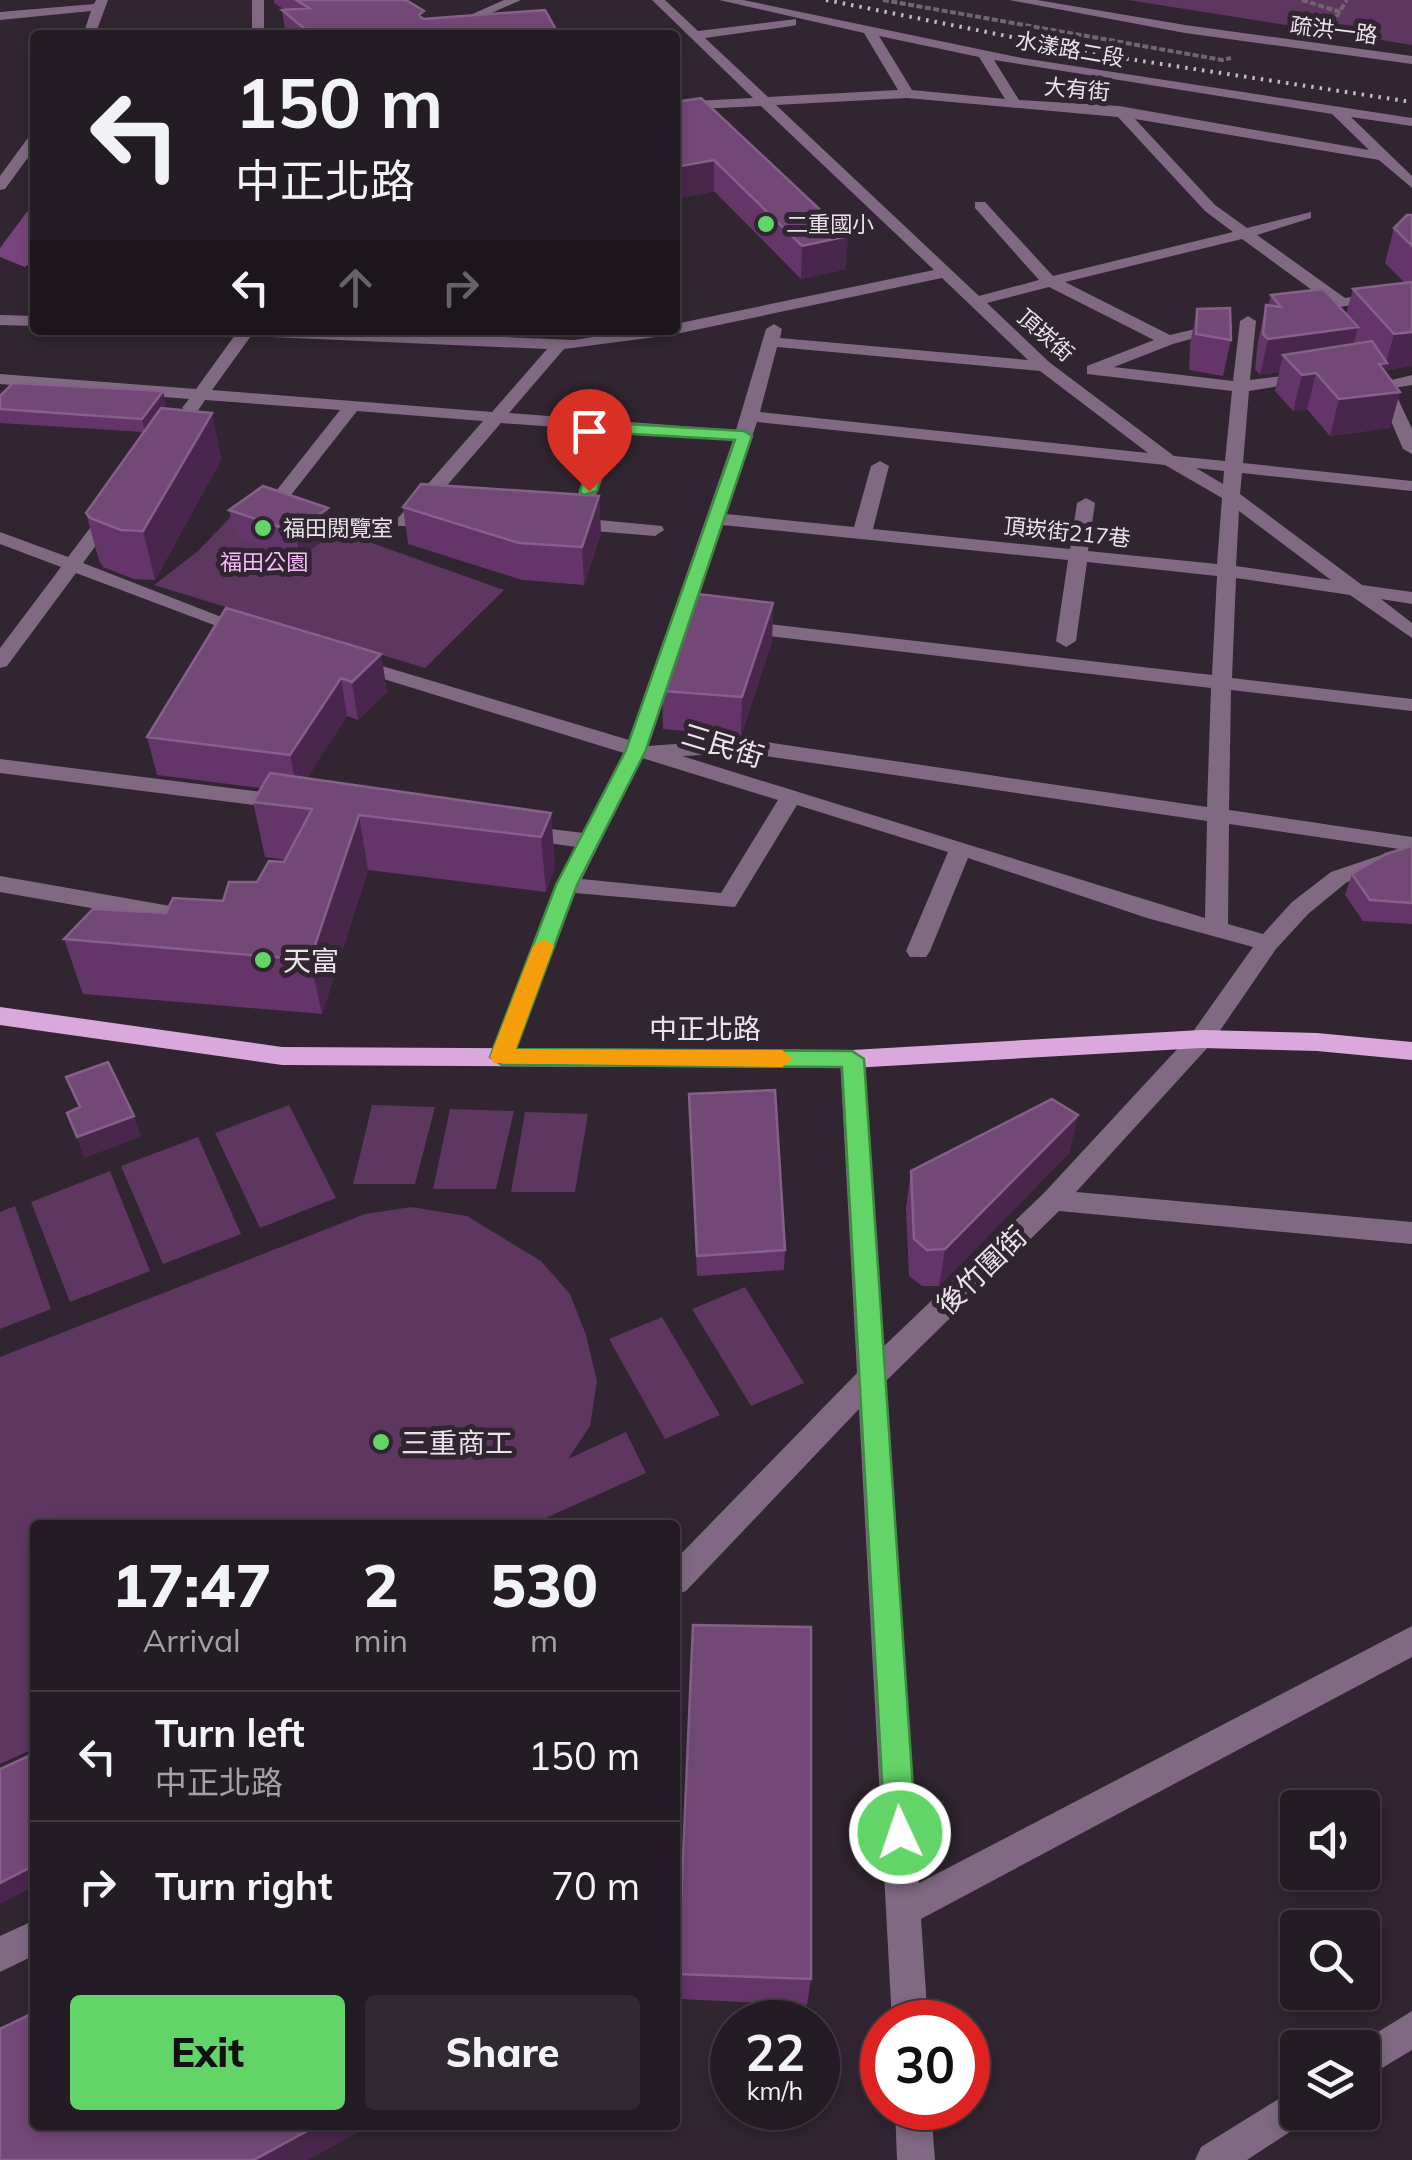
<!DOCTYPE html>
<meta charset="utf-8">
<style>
:root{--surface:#241c24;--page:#302931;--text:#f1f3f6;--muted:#a3a1a6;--line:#413a41;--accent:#63d468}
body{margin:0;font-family:Mulish,"Noto Sans TC",sans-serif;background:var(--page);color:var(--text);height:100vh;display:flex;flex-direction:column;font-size:38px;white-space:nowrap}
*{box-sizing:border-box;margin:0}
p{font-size:32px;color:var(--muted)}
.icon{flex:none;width:55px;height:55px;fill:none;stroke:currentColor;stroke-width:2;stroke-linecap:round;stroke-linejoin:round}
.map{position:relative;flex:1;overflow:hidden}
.details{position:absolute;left:30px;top:1520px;width:650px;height:610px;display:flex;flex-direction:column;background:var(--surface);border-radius:10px;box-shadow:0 5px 15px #0003,0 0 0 2px var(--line)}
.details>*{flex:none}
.banner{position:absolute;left:30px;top:30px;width:650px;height:305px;border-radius:10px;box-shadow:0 5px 15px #0003,0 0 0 2px var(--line);background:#241c24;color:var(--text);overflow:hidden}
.tools{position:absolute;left:1280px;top:1790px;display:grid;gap:20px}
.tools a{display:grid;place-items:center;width:100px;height:100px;border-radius:10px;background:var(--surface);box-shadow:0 5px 15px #0003,0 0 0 2px var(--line);font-size:50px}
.speed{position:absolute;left:710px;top:2000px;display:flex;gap:20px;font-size:50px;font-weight:700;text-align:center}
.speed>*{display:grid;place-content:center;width:130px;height:130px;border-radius:50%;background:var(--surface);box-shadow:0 5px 15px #0003,0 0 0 2px var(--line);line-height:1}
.speed small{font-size:25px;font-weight:400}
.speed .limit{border:15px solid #d22;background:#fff;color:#111}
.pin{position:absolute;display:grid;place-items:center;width:85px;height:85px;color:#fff;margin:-102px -42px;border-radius:50% 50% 50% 0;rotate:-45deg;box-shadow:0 0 10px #0007}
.pin .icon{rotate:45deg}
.me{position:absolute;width:110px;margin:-55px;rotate:357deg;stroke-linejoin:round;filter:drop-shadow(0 0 8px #0008)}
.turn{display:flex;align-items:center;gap:35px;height:210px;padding:0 40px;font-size:45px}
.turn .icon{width:130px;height:130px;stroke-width:2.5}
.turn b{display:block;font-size:70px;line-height:85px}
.lanes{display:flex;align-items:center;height:95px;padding:0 40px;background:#0003;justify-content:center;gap:50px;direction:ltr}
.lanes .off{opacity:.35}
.eta{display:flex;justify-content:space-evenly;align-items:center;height:170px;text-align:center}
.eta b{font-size:60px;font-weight:800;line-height:70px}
.primary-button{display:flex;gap:20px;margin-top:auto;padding:20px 40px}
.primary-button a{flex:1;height:115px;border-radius:10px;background:var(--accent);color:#111;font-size:40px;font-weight:800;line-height:115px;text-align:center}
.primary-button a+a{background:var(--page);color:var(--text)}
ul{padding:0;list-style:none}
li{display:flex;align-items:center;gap:30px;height:130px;padding:0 40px;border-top:2px solid var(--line)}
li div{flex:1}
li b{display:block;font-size:38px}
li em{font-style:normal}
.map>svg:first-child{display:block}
.green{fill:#5d3760}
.water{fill:#78447c}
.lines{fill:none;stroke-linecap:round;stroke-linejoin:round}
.path{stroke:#706670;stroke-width:4;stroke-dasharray:6 2.5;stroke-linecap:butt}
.minor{fill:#816983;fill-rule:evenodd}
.major{fill:#daa8dd;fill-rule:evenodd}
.rail{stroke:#c3bbc3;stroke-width:4;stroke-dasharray:2.5 6;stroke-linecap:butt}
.wall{fill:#643569}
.shaded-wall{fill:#49274c}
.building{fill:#724877;stroke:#856089;stroke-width:2.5}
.route{fill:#63d468;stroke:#408a44;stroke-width:2.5}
.slow{fill:#f59e0b}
.poi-dot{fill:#63d468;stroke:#302530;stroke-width:4}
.labels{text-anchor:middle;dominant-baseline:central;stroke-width:10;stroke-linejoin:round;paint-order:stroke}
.far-street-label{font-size:22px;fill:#eae3ea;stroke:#302530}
.far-poi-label{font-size:22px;fill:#eae3ea;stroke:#302530;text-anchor:start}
.far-park-label{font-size:22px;fill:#f9bcfd;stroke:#302530}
.street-label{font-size:28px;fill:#eae3ea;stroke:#302530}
.poi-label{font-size:28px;fill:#eae3ea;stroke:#302530;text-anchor:start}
</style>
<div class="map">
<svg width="1412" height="2160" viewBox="0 0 1412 2160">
<rect width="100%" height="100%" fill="#302530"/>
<path class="green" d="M1128 0H1412V45Z
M248 499 504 590 425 668 154 585 198 551Z
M289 1105 336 1198 260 1228 215 1133Z
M372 1105 435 1107 415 1184H353Z
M450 1109 514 1111 496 1189H433Z
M525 1112 588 1114 575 1192H511Z
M198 1137 241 1234 163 1264 121 1166Z
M110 1171 150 1271 70 1302 31 1202Z
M15 1206 51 1309 0 1329V1212Z
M411 1207 467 1216 541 1261 570 1294 586 1335 597 1381 590 1426 568 1459 626 1432 646 1473 530 1525H35V1748L0 1764V1357L365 1214Z
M745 1287 804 1383 751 1406 692 1309Z
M662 1317 720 1415 665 1439 609 1339Z"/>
<path class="water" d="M35 201V259L25 267 0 257V248Z"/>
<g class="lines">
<path class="path" d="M883 0 1222 60 1231 58
M1302 0 1340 12
M1327 31 1347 0"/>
<path class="minor" d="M96 0H108L95 35H83L91 11 0 20V12L94 4Z
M252 0H264V35H252Z
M504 0H521L442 35H425Z
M652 0H665L698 31 796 19V25L792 26 705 38 768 97 898 90 864 33 719 0H743L1022 58 1412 118V126L1351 117 1412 176V188L1379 160 1135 119 1215 205 1247 228 1311 212V218L1257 235 1345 298 1412 288V298L1297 312V306L1327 301 1242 239 1065 282 1170 335 1225 322 1233 327 1173 344 1114 367 1233 381 1240 321 1248 316 1256 321 1250 380 1317 372V380L1249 391 1243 463 1412 481V491L1242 473 1240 494 1362 585 1412 592V604L1381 599 1412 623V638L1350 595 1236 578 1232 678 1412 699V711L1231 690 1229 810 1412 837V861L1347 882 1308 914 1276 949 1210 1045 1076 1192 1412 1222V1244L1059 1211 886 1381 919 1883 1412 1626V1657L921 1919 928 2022H892L859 1409 686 1591 675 1595V1560L857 1373 840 1059 843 1053H861L864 1059 883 1347 1044 1193 1192 1033 1253 947 1147 918 968 858 930 951 926 957H910L906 951 948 852 797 805 735 907 575 893 513 1057 510 1063H492L489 1057 556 885 576 847 520 839 509 832 520 825 583 833 624 753 348 668 345 664 348 660H362L629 740 733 440 617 431 588 519 662 526 664 530 655 536 569 529 560 523 570 518 600 430 501 423 412 526H398V518L483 421 357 411 280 509 274 510 265 505 340 410 205 400 197 412 191 413 182 408 189 399 0 384V374L196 389 235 335 219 330H340L574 340 639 330H675V324L934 270 761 106 675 110V102L753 98ZM879 36 979 57 1005 99 912 90ZM994 60 1332 114 1369 150 1119 106 1019 100ZM907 98 1118 117 1205 211 1233 232 1053 276 985 202H975V208L1039 280 979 296 776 105ZM942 278 1028 360 780 338 782 329 774 324 766 329 736 430 509 413 564 349 671 335ZM1049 287 1154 340 1087 366V374L1232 391 1225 461 1174 456 1049 362 987 303ZM251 336 547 349 492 412 212 390ZM777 347 1040 371 1148 453 760 412ZM757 422 1165 465 1222 498 1217 564 1088 551 1095 503 1086 498 1077 503 1070 549 873 529 889 466 880 461 871 466 854 527 726 514ZM1196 468 1224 471 1223 484ZM1239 511 1331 580 1236 566ZM722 525 1068 560 1056 641 1066 647 1076 641 1087 562 1217 576 1212 675 742 621 732 627 742 633 1211 688 1207 807 745 739 648 746ZM745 753 1207 821 1205 918 682 756ZM642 758 778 800 721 893 582 879ZM1229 824 1399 849 1331 872 1292 902 1263 934 1228 924Z
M1009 0H1037L1185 25 1412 56V64L1185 33Z
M35 134V148L5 189 0 190V176L30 135Z
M0 315 35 316V326L0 325Z
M1412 375V385L1393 388 1412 429V454L1403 449 1375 384Z
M112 505 121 511 83 563 260 632 250 638 243 636 76 573 7 666 0 668V648L61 567 0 544V532L68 557 106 507Z
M0 759 286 795 297 802 286 809 0 773Z
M0 876 199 911 211 919 199 927 0 892Z
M35 1920V1955L0 1972V1936Z
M1412 2011V2050L1362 2080V2048H1352Z
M1298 2087V2112H1313L1311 2118 1247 2160H1195L1201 2147Z
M895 2108H931L935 2160H897Z"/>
<path class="major" d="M0 1007 282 1047 852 1050 1201 1030 1317 1033 1412 1042V1060L1317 1051 1201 1048 852 1068 282 1065 0 1025Z"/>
<path class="rail" d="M826 0 1102 55 1412 102"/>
</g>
<path class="wall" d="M274 0H406L424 19 559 35H292L285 29 282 10H285L274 3Z
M675 102 846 269 801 279 714 191 675 199Z
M1412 215V366L1385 370 1384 372 1400 392 1390 428 1330 436 1307 409 1293 411 1275 391 1279 372 1260 375 1255 369 1258 341 1266 305 1268 306 1271 295 1346 314 1353 289 1405 283 1385 263 1394 228Z
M1197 309 1231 340 1223 376 1189 370 1190 344Z
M0 396 166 404 164 408 212 413 221 460 155 580 134 579 103 567 99 561 86 513 143 432 0 423Z
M599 496 601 533 584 585 522 580 408 544 403 507Z
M229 510 332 534 300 558 235 537Z
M773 603 772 641 741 736 663 729 662 691Z
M381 654 387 692 358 720 347 716 307 778 551 813 555 867 546 892 368 870 322 1014 83 994 64 939 166 913 223 901 257 882 285 860 265 857 253 802 261 788 157 775 147 737Z
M1412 846V924L1363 921 1345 895 1352 874Z
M689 1094 785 1250 784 1270 697 1276Z
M1070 1152 939 1286H922L909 1276 906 1208 911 1171Z
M678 1974 811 1979 807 2005 679 1999Z"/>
<path class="shaded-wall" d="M714 160V191L675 199V167Z
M848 236 846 269 801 279 802 246Z
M1358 327 1349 362 1283 355 1279 372 1260 375 1268 339Z
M1412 332V366L1385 370 1378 395 1400 392 1390 428 1330 436 1339 399 1379 364 1386 363 1394 334Z
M1316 373 1307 409 1293 411 1302 375Z
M163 391 166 404 145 432 142 419Z
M212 413 221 460 155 580 143 531Z
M599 496 601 533 584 585 582 547Z
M328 508 332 534 300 558 295 532Z
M773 603 772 641 741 736 742 697Z
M381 654 387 692 358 720 352 682Z
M341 678 347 716 298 793 290 755Z
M551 813 555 867 546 892 541 837Z
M359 815 368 870 322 1014 310 960Z
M1078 1115 1070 1152 939 1286 945 1249Z
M134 1116 141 1137 84 1158 77 1137Z
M35 1865V1886L0 1904V1883Z
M318 2125H371L308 2160H254Z"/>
<path class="building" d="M296 0H406L424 11 419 15 423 19 545 10 559 35H312L282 10 309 8Z
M701 98 848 236 802 246 714 160 675 167V102Z
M1407 215H1412V246L1394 228Z
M1412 282V332L1394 334 1353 289Z
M1323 289 1358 327 1268 339 1263 334 1266 305 1281 307 1271 295Z
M1230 308 1231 340 1196 334 1197 309Z
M1372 341 1387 363 1379 364 1400 392 1339 399 1316 373 1302 375 1283 355Z
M13 383 163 391 142 419 0 409V396Z
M161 408 212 413 143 531 121 530 90 518 86 513Z
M421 484 599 496 582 547 519 543 403 507Z
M263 486 328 508 295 532 229 510Z
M698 594 773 603 742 697 662 691Z
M226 608 381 654 352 682 341 678 290 755 147 737Z
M270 773 551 813 541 837 359 815 310 960 64 939 93 909 166 913 173 898 223 901 229 882H257L269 861 284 862 312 809 253 802Z
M1412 846V903L1370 900 1352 874 1386 854Z
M108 1062 134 1116 77 1137 67 1113 80 1107 66 1077Z
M775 1090 785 1250 697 1256 689 1094Z
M1052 1099 1078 1115 945 1249 927 1250 914 1239 911 1171Z
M693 1625 811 1627V1979L678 1974Z
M35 1753V1865L0 1883V1769Z
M35 2012V2125H318L254 2160H0V2029Z"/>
<path class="route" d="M610 423 744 431 752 436 646 750 577 885 516 1049 852 1051 864 1059 916 1833 911 1844 900 1848 890 1844 885 1833 842 1067 502 1065 490 1057 556 885 626 750 735 440 616 433 597 491 583 495 580 491 602 428Z"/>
<path class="slow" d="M544 939 554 946 516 1049 782 1050 793 1059 782 1067 494 1063 490 1057 533 946Z"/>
<g class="poi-dot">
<circle cx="766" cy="224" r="10"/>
<circle cx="263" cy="528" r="10"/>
<circle cx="263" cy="960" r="10"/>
<circle cx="381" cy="1442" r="10"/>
</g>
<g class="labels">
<g class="far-street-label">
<text transform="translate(1334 30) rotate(7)">疏洪一路</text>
<text transform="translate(1070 49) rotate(10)">水漾路二段</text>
<text transform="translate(1077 89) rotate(5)">大有街</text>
<text transform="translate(1046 335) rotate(41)">頂崁街</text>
<text transform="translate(1067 532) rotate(6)">頂崁街217巷</text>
</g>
<g class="far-poi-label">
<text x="786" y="224">二重國小</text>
<text x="283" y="528">福田閱覽室</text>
</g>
<g class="far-park-label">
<text x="264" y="562">福田公園</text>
</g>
<g class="street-label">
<text transform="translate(723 745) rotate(17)">三民街</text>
<text x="705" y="1028">中正北路</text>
<text transform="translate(981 1270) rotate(-44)">後竹圍街</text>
</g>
<g class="poi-label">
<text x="283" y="960">天富</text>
<text x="401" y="1442">三重商工</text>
</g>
</g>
</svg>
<div class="tools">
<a><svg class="icon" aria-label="sound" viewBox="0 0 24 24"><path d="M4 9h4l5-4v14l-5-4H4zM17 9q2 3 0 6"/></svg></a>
<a><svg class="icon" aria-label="search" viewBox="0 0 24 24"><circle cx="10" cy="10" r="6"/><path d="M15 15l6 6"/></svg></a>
<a><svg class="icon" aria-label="layers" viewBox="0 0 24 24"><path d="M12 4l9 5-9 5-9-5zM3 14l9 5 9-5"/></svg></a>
</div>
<div class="speed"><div>22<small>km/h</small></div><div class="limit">30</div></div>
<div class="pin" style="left:589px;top:491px;background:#d93025"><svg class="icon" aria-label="arrive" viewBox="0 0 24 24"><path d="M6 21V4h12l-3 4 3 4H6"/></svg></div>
<svg class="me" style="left:900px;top:1833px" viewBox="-20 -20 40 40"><circle r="17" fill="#63d468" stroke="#fff" stroke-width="3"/><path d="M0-11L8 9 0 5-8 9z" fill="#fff"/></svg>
<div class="banner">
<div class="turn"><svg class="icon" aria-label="left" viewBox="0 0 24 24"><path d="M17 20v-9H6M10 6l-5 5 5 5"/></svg><div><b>150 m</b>中正北路</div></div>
<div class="lanes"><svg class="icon" aria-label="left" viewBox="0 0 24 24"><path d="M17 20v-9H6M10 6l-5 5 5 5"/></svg><svg class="icon off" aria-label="ahead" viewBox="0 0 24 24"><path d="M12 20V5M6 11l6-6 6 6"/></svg><svg class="icon off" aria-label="right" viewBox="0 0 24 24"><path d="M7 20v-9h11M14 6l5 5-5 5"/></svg></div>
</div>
<section class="details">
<div class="eta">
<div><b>17:47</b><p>Arrival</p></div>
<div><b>2</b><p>min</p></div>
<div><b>530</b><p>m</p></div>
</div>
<ul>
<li><svg class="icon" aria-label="left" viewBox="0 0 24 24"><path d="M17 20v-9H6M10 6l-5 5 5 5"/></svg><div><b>Turn left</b><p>中正北路</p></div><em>150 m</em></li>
<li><svg class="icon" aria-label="right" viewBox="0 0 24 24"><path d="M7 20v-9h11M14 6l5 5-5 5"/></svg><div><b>Turn right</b></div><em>70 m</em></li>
</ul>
<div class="primary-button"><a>Exit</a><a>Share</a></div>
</section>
</div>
